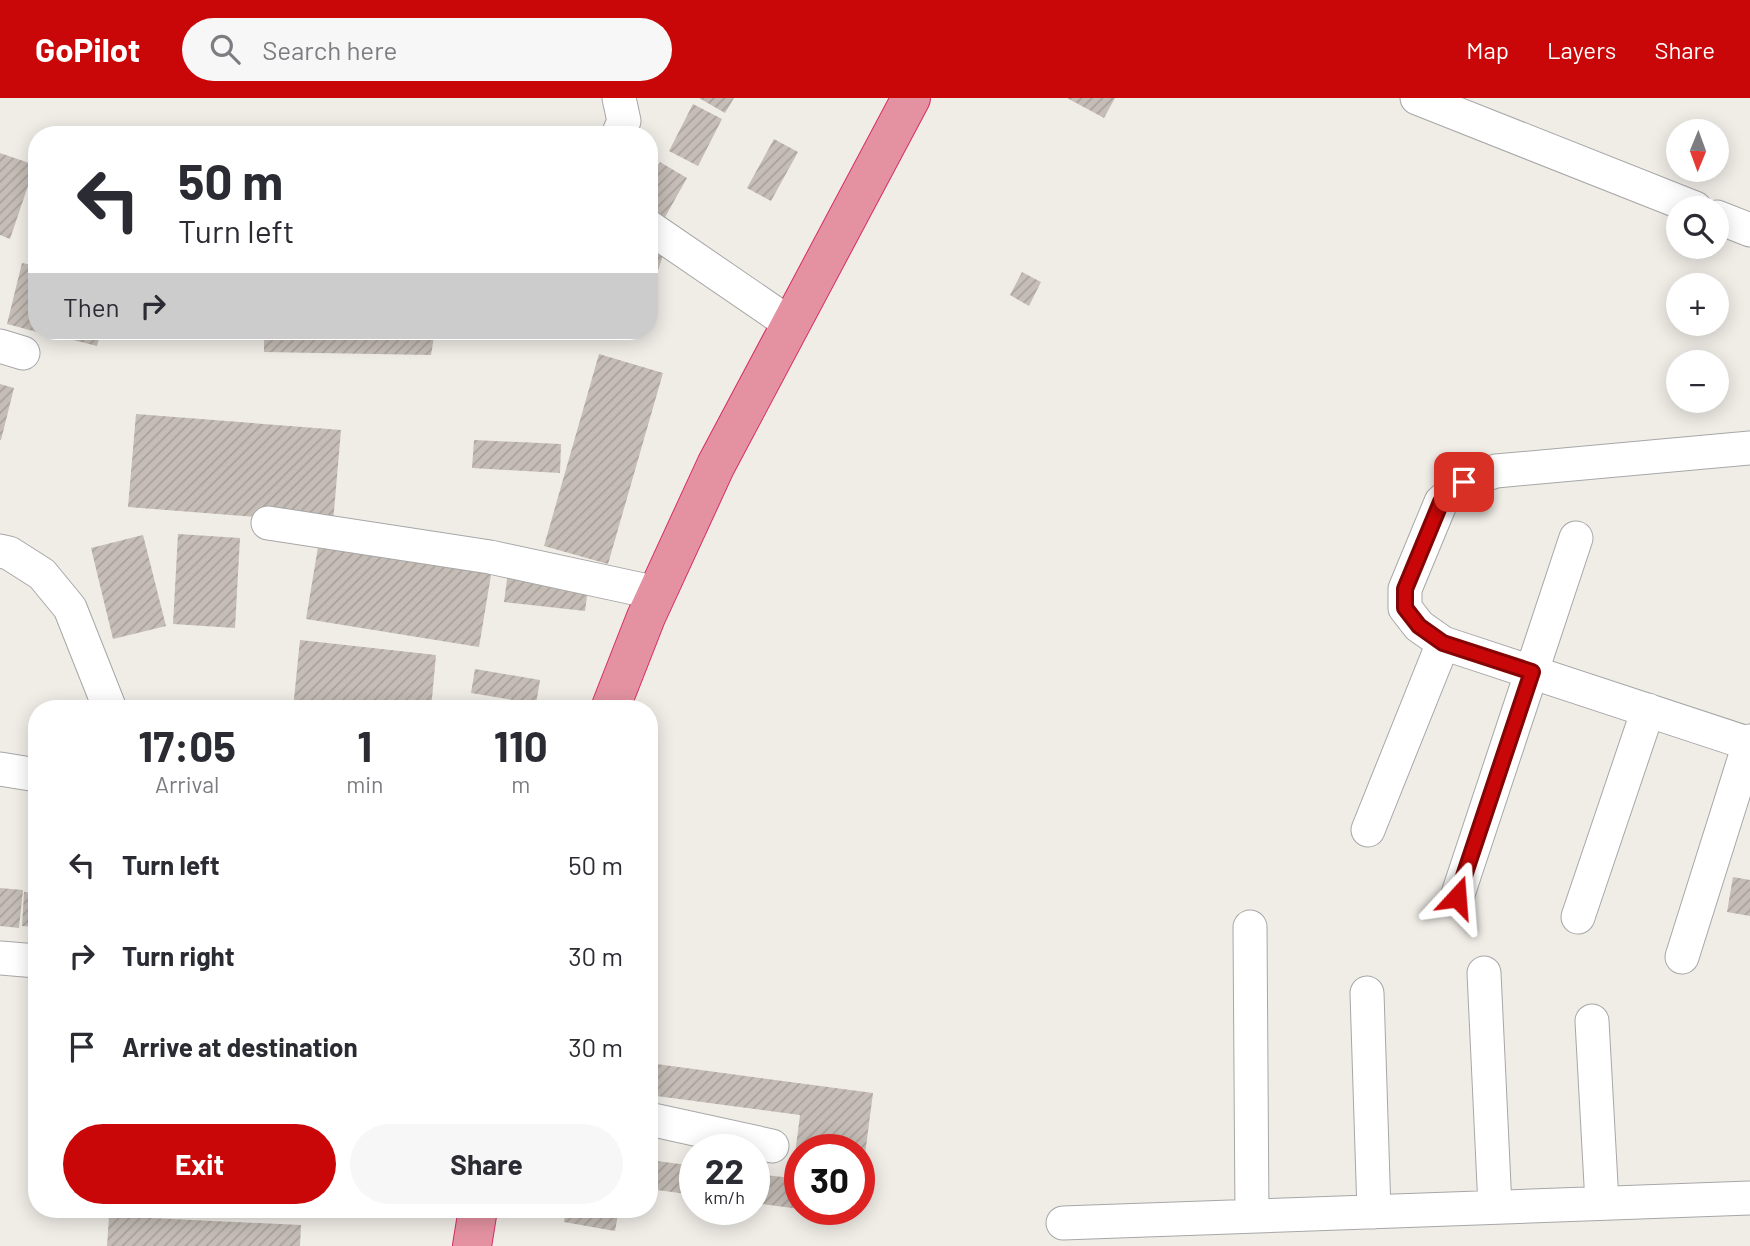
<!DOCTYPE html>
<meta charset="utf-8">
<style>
:root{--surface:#fff;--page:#f7f7f7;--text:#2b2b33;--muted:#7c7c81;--accent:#c90708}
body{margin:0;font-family:Barlow,sans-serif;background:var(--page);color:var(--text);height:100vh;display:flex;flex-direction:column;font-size:26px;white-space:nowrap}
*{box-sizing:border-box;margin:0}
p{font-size:23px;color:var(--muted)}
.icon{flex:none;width:38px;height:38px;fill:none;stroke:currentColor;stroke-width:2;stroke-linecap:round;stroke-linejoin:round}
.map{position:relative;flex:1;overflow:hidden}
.panel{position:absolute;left:28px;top:602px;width:630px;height:518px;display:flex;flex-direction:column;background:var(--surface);border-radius:28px;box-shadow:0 4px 18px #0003}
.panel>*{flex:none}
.top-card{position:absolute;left:28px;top:28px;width:630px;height:214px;border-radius:28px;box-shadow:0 4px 18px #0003;background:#fff;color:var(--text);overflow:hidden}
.needle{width:46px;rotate:181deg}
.buttons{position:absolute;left:1666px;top:21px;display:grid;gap:14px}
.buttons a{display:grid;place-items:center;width:63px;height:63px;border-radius:50%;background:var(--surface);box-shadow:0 4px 18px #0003;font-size:35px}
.speed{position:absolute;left:679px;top:1036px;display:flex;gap:14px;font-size:35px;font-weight:700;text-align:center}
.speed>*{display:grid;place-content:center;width:91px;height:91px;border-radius:50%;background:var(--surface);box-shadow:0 4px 18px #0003;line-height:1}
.speed small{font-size:18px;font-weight:400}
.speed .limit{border:10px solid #d22;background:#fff;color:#111}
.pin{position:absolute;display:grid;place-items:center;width:60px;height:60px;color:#fff;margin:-30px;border-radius:14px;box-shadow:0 4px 10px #0006}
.me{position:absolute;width:77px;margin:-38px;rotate:19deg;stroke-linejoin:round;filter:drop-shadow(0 0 5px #0008)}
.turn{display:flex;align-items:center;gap:24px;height:147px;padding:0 35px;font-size:32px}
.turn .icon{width:91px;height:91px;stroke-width:2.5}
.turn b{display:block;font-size:49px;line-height:60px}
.then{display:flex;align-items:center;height:66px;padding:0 35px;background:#0003;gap:14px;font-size:26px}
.eta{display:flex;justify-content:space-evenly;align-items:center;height:119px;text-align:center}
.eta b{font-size:42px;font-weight:700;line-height:49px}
.button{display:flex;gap:14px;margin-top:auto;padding:14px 35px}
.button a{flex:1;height:80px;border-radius:42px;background:var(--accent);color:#fff;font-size:28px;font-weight:700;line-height:80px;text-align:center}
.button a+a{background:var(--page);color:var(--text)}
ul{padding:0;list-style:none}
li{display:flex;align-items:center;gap:21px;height:91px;padding:0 35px}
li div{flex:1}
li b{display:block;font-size:26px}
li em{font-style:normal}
header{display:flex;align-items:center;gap:42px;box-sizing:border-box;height:98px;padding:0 35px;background:var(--accent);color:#fff}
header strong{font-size:33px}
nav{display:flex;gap:38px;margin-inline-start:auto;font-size:24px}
.search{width:490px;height:63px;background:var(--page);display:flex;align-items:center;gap:18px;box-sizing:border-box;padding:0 24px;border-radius:38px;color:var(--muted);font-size:26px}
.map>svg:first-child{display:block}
.building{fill:url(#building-hatch)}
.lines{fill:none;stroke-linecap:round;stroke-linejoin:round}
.minor-casing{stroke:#a7a7a7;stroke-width:35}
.highway-casing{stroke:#d62d67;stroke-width:40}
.minor{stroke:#fff;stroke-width:33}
.highway{stroke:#e492a1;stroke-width:38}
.route-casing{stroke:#830505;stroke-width:18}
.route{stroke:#c90708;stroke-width:12}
</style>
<header>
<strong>GoPilot</strong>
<div class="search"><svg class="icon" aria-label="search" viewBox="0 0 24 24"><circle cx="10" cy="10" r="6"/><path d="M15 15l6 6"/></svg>Search here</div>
<nav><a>Map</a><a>Layers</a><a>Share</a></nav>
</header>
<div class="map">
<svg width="1750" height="1148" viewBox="0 0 1750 1148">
<defs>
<pattern id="building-hatch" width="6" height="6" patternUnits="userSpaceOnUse" patternTransform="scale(1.75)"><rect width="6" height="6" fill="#c5bdb6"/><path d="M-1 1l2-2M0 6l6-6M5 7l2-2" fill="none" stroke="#a9a29c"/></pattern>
</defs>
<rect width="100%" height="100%" fill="#f0ede7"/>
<path class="building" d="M699 0H734L725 15Z
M1067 0H1115L1104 20Z
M693 6 722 21 698 68 669 53Z
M774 41 798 54 771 103 747 90Z
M0 55 35 67 10 141 0 137Z
M660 64 687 80 664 121 649 112V83Z
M649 147 665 152 650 195H649Z
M22 165 37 168V234L7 226Z
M1022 174 1041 184 1029 208 1010 197Z
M37 233H101L97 248Z
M385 233H435L431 257 264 254V237L384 240Z
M599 256 663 275 608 466 544 448Z
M0 286 14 290 1 342H0Z
M136 316 341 332 333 425 128 409Z
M474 342 561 346 560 375 472 370Z
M178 436 240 440 235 530 173 526Z
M143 437 166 528 113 541 91 450Z
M319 443 492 471 479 549 306 521Z
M508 474 589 483 585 513 504 504Z
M300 542 436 557 431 611H293Z
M475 571 540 582 536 606 471 595Z
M1733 779 1750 782V818L1727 814Z
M0 790 23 792 19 830 0 828Z
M24 794 37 795V829L22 828Z
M649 965 873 995 861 1087 859 1052H800V1111L754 1105V1076L792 1080 800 1017 649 997Z
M649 1062 695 1068V1097L649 1091Z
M566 1111H619L615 1133 564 1124Z
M816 1111H858L857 1118Z
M109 1118 301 1127 300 1148H107Z"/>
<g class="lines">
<defs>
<path id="minor" d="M1417 0 1695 110
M618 37 624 23 619 0
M1717 119 1750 132
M649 129 789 225
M0 248 23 255
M1750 350 1496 373 1464 384 1441 404 1405 491V510L1419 528 1443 545 1750 646
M268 425 490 459 657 495
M0 453 9 455 42 476 70 510 110 611
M0 671 37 677
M1368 732 1443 545
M1457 799 1576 440
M1578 819 1648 612
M1250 829 1252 1118
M1682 859 1750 643
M0 860 37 863
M1484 875 1495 1109
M1367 895 1374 1114
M1592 923 1602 1105
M649 1021 772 1048
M1063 1125 1750 1100"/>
<path id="highway" d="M610 611 646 519 716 367 911 0
M472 1148 478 1111"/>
</defs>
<use href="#minor" class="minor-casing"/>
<use href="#highway" class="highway-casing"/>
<use href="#minor" class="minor"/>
<use href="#highway" class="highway"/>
</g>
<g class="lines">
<defs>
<path id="route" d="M1457 799 1532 574 1443 545 1419 528 1405 510V491L1441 404 1464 384"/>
</defs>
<use href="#route" class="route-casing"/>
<use href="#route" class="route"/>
</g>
</svg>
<div class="buttons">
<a><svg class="needle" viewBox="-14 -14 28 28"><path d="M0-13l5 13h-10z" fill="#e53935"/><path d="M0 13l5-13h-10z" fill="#7c7c81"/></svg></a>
<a><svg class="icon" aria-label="search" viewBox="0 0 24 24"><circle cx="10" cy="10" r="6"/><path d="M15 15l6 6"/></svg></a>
<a>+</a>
<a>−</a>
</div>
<div class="speed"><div>22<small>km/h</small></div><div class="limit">30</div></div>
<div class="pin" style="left:1464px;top:384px;background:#d93025"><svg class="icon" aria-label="arrive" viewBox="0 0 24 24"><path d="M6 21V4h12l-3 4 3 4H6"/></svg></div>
<svg class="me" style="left:1457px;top:799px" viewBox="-20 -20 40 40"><path d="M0-17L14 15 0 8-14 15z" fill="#c90708" stroke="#fff" stroke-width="4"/></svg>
<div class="top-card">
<div class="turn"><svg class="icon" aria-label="left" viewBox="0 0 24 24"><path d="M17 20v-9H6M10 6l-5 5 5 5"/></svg><div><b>50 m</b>Turn left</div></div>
<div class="then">Then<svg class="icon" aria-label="right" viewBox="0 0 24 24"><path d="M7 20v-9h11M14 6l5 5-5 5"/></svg></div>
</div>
<section class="panel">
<div class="eta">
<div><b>17:05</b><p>Arrival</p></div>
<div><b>1</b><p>min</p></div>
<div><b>110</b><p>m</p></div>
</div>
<ul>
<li><svg class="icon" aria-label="left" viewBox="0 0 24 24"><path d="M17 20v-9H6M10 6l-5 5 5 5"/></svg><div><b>Turn left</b></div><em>50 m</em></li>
<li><svg class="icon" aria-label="right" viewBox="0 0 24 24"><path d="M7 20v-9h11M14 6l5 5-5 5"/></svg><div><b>Turn right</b></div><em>30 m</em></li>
<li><svg class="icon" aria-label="arrive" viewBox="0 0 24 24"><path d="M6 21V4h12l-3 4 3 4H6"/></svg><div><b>Arrive at destination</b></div><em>30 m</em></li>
</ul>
<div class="button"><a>Exit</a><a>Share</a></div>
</section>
</div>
